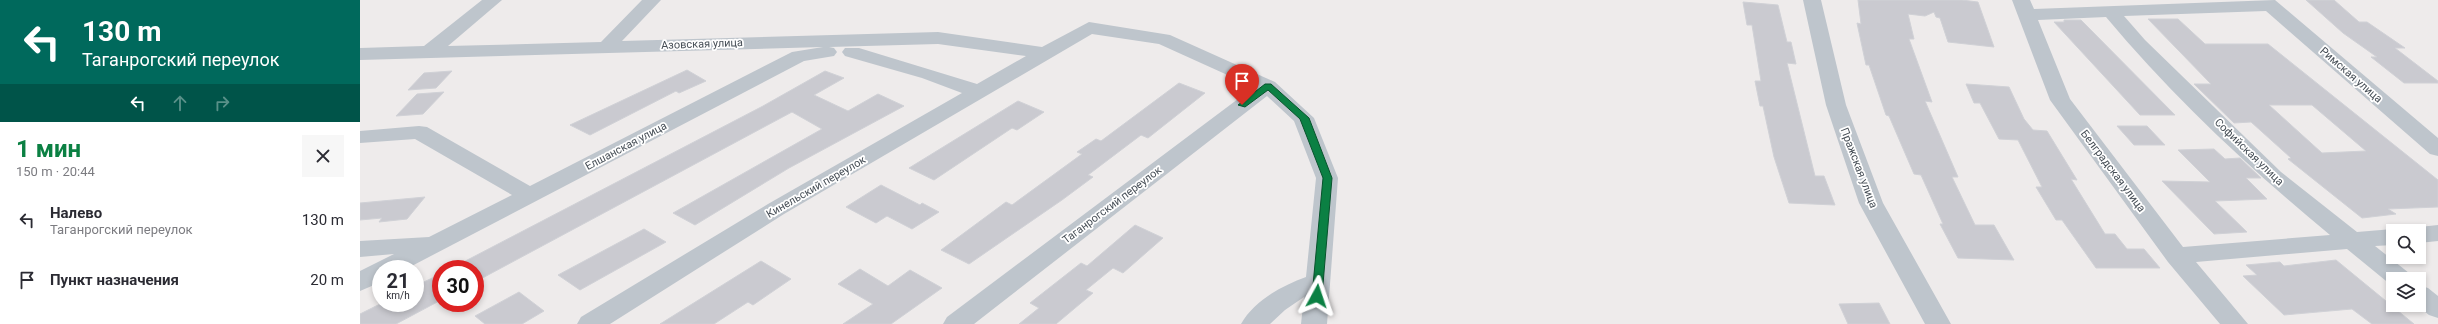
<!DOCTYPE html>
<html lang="ru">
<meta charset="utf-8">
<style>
:root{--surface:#fff;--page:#f7f7f7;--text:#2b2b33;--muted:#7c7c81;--accent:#0b8043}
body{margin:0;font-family:Roboto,sans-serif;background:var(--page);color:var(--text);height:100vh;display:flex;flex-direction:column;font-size:15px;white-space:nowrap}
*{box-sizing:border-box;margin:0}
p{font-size:13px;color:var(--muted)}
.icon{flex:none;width:22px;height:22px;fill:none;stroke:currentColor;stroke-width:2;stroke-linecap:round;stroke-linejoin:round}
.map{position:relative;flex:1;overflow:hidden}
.details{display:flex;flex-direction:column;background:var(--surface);width:360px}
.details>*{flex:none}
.guide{background:#00695c;color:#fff;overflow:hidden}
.tools{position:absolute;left:2026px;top:224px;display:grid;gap:8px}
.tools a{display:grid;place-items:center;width:40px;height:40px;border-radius:0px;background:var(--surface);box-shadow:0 2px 6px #0003;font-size:20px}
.speed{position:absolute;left:12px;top:260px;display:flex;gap:8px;font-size:20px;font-weight:700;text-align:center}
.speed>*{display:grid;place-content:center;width:52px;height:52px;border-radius:50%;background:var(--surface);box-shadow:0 2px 6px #0003;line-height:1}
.speed small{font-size:10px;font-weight:400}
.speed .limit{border:6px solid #d22;background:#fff;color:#111}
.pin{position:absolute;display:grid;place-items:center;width:34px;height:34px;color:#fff;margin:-41px -17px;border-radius:50% 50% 50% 0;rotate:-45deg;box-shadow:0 0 4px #0007}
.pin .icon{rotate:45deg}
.me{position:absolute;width:44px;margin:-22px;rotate:5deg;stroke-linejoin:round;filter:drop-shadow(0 0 3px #0008)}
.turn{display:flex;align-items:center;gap:14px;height:84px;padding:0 16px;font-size:18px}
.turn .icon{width:52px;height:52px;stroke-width:2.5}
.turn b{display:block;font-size:28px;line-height:34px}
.lanes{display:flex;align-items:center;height:38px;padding:0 16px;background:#0003;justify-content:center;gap:20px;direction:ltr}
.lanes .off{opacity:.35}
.round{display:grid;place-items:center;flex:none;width:42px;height:42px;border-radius:0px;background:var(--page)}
.head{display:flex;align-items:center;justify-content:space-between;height:68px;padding:0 16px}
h1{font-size:24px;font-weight:700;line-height:30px;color:var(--accent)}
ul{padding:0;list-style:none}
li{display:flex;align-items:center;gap:12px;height:60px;padding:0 16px}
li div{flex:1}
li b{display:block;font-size:15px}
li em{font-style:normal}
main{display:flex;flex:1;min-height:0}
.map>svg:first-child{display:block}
.building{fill:#cacad0;stroke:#d0d1d6;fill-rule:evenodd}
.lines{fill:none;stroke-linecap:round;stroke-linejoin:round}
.minor{fill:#bec5cc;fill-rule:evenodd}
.route{fill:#0b8043;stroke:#07532c}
.labels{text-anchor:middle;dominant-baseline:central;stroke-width:3.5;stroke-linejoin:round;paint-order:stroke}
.street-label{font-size:11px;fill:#464e56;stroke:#fff}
</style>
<main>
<section class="details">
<div class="guide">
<div class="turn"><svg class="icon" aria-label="left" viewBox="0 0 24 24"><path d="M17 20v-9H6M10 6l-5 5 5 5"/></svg><div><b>130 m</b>Таганрогский переулок</div></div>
<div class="lanes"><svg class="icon" aria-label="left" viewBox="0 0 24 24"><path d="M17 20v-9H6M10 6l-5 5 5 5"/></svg><svg class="icon off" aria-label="ahead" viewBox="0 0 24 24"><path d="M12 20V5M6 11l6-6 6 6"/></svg><svg class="icon off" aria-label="right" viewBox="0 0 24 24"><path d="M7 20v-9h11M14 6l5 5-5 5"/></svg></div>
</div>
<div class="head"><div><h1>1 мин</h1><p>150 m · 20:44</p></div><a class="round"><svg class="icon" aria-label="close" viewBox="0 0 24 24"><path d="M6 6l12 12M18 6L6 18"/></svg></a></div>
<ul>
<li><svg class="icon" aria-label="left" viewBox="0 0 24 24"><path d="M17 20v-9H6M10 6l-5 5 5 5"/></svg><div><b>Налево</b><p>Таганрогский переулок</p></div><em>130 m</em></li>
<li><svg class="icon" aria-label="arrive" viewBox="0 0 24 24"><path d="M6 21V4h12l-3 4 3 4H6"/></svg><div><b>Пункт назначения</b></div><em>20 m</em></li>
</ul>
</section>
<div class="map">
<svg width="2078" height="324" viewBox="0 0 2078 324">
<rect width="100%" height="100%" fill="#eeebeb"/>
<path class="building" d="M1498 0H1602L1618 2 1634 47 1588 42 1580 18 1576 17 1574 12 1565 16 1548 14 1554 39H1549L1572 102 1565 101 1598 177H1592L1615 225H1634L1654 260 1598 258 1580 224H1583L1561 175 1554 174 1529 116 1526 115 1509 65H1506L1497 23 1501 24Z
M1946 0H1974L1999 22H2007L2045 48H2035L2078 81V83H2044L2011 57H2017L1983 33Z
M1383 2 1418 5 1427 42H1431L1436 64 1427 63 1455 176H1464L1475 205 1429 203 1414 157 1403 106H1400L1395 81H1401L1392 25H1387Z
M1788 19H1818L1845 44H1908L2078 180V207L2028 209 2036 214 2002 218 1928 159 1931 158 1891 122 1874 123 1834 84H1851ZM1909 105H1952L2006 151 1962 153Z
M1704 20H1721L1815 115H1780L1694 22H1704Z
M327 70 346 81 319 93 316 91 230 135 210 125Z
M92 71 76 88 48 90 64 73Z
M465 71 484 78 454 95 488 111 518 94 544 106 429 168 335 225 313 213 462 129 432 112 115 282V269H90L403 106Z
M819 83 845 93 788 138 781 135 728 175 733 177 702 200 609 264 581 250 646 202 652 205 722 154 717 152 736 139 741 141Z
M1606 84 1649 87 1664 119 1673 130 1687 131 1717 180 1711 179 1745 234H1755L1767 249H1784L1800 268H1736L1702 220H1696L1676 187H1682L1658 140 1639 139 1620 103H1614Z
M84 92 63 114 36 116 57 94Z
M658 101 684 112 657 130 652 128 574 180 549 168Z
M1757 126H1787L1805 145H1774Z
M1854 149 1865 159 1880 158 1901 178H1886L1907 199 1855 201 1887 232 1854 234 1802 181 1850 182 1818 150Z
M521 185 560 205 562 203 579 212 552 229 527 216 516 223 486 207Z
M65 197 47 219 19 222 22 218 0 220V203Z
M775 225 803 238 763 273 753 268 726 290 733 293 696 324H659L679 308 670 303 721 263 727 266Z
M284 229 306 242 220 290 198 275Z
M1976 260 2054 324H2012L1992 309 1924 315 1883 276 1897 275 1886 265 1920 262 1924 266Z
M401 261 431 279 393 305 388 302 354 324H300Z
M500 269 528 286 550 270 582 288 531 324H483L513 304 478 284Z
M81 274V300L36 324H0V314L22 303H55V286Z
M159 292 184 311 162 324H125L115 316Z
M1519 303 1530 324H1488L1479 304Z"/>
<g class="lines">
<path class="minor" d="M122 0H142L88 46 241 42 282 0H301L262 41 578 32 682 47 729 22 810 35 915 82 954 118 978 178 967 324H941L944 297 925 310 910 324H881C894 301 921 286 946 277L956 178 934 121 907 96 614 324H583L587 317 894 87 799 44 732 34 424 214 250 324H217L221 317 408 204 602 93 562 78 485 56 482 52 485 48H499L617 84 666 56 578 44 469 47 474 48 477 52 474 56 444 61 46 269H21V282L0 291V271L34 254 0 257V241L69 237 152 195 55 139 0 143V131L59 126 67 127 170 186 432 52 463 47 0 60V48L64 46Z
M1443 0H1461L1486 105 1523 203 1591 324H1565L1499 203 1466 105Z
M1652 0H1670L1674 9 1915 0 2078 138V156L2070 154 1906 11 1764 16 1785 40 1921 172 1997 232 2033 229 2040 231H2033V245L2015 246 2049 273 2052 279H2033V286L2031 285 1987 249 1836 262 1888 324H1860L1808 262 1690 100ZM1746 17C1812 96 1890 169 1970 235L1823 247 1710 99 1678 20Z
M2078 225V241L2059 243V231H2050L2059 227Z
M2059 285 2068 288 2078 296V318L2069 315 2056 305H2059Z"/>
</g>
<path class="route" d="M905 84H911L949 118 972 178 962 296 957 299 952 296 963 178 940 119 908 90 885 107 878 105Z"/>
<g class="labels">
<g class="street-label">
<text transform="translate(342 44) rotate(-2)">Азовская улица</text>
<text transform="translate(1991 75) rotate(41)">Римская улица</text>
<text transform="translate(266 146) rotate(-28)">Елшанская улица</text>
<text transform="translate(1889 152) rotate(44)">Софийская улица</text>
<text transform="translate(1499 168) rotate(69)">Пражская улица</text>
<text transform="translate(1753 171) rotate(53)">Белградская улица</text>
<text transform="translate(456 187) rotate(-30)">Кинельский переулок</text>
<text transform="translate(752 205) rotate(-37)">Таганрогский переулок</text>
</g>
</g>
</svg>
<div class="tools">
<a><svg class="icon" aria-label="search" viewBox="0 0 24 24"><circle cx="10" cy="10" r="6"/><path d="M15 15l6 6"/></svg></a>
<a><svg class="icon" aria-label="layers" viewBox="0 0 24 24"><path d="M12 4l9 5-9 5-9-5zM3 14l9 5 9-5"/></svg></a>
</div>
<div class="speed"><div>21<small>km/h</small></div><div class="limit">30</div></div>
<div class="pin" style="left:882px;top:105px;background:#d93025"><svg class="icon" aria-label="arrive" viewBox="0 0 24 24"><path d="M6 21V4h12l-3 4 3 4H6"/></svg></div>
<svg class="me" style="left:957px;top:296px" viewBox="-20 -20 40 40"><path d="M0-17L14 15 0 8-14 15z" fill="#0b8043" stroke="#fff" stroke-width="4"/></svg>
</div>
</main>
